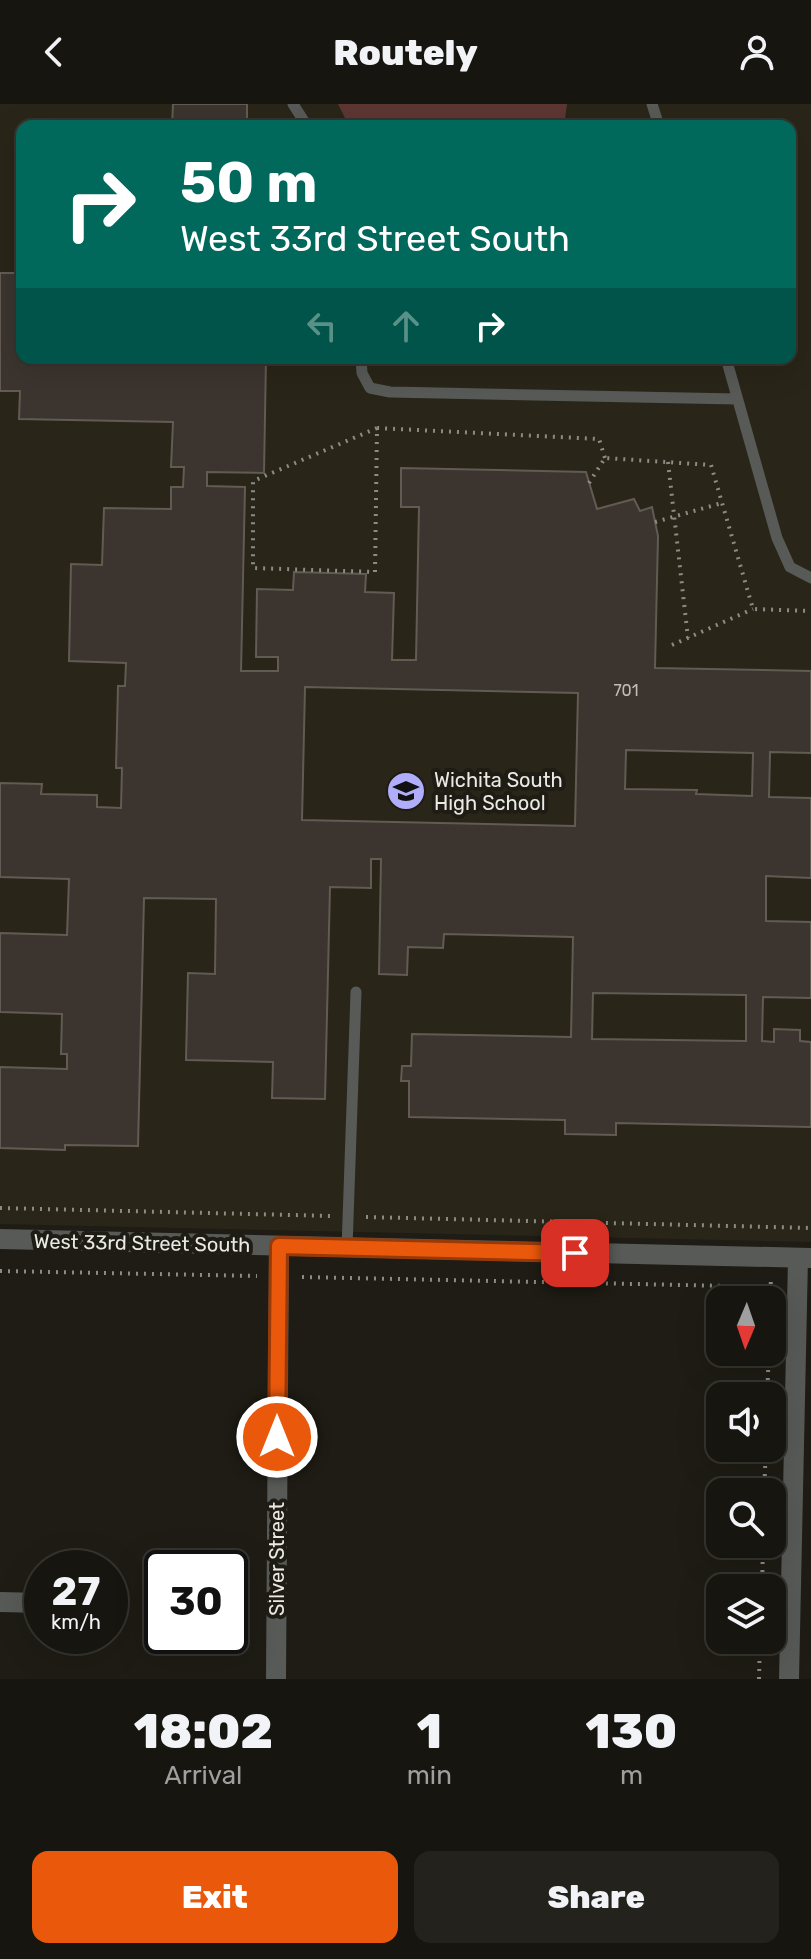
<!DOCTYPE html>
<style>
:root{--surface:#16150f;--page:#23221d;--text:#f1f3f6;--muted:#9e9f9e;--line:#35342f;--accent:#ea580c}
body{margin:0;font-family:Rubik,sans-serif;background:var(--page);color:var(--text);height:100vh;display:flex;flex-direction:column;font-size:30px;white-space:nowrap}
*{box-sizing:border-box;margin:0}
p{font-size:26px;color:var(--muted)}
.icon{flex:none;width:44px;height:44px;fill:none;stroke:currentColor;stroke-width:2;stroke-linecap:round;stroke-linejoin:round}
.map{position:relative;height:1575px;overflow:hidden}
.details{display:flex;flex-direction:column;background:var(--surface);flex:1}
.details>*{flex:none}
.guide{position:absolute;left:16px;top:16px;width:780px;height:244px;border-radius:16px;box-shadow:0 8px 32px #0002,0 0 0 2px var(--line);background:#00695c;color:#fff;overflow:hidden}
.needle{width:52px;rotate:182deg}
.controls{position:absolute;left:706px;top:1182px;display:grid;gap:16px}
.controls a{display:grid;place-items:center;width:80px;height:80px;border-radius:16px;background:var(--surface);box-shadow:0 8px 32px #0002,0 0 0 2px var(--line);font-size:40px}
.speed{position:absolute;left:24px;top:1446px;display:flex;gap:16px;font-size:40px;font-weight:700;text-align:center}
.speed>*{display:grid;place-content:center;width:104px;height:104px;border-radius:50%;background:var(--surface);box-shadow:0 8px 32px #0002,0 0 0 2px var(--line);line-height:1}
.speed small{font-size:20px;font-weight:400}
.speed .limit{border:4px solid #111;border-radius:12px;background:#fff;color:#111}
.pin{position:absolute;display:grid;place-items:center;width:68px;height:68px;color:#fff;margin:-34px;border-radius:16px;box-shadow:0 4px 12px #0006}
.me{position:absolute;width:88px;margin:-44px;rotate:0deg;stroke-linejoin:round;filter:drop-shadow(0 0 6px #0008)}
.turn{display:flex;align-items:center;gap:28px;height:168px;padding:0 32px;font-size:36px}
.turn .icon{width:104px;height:104px;stroke-width:2.5}
.turn b{display:block;font-size:56px;line-height:68px}
.lanes{display:flex;align-items:center;height:76px;padding:0 32px;background:#0003;justify-content:center;gap:40px;direction:ltr}
.lanes .off{opacity:.35}
.eta{display:flex;justify-content:space-evenly;align-items:center;height:136px;text-align:center}
.eta b{font-size:48px;font-weight:800;line-height:56px}
.cta{display:flex;gap:16px;margin-top:auto;padding:16px 32px}
.cta a{flex:1;height:92px;border-radius:16px;background:var(--accent);color:#fff;font-size:32px;font-weight:800;line-height:92px;text-align:center}
.cta a+a{background:var(--page);color:var(--text)}
header{display:flex;justify-content:space-between;align-items:center;height:104px;padding:0 32px;background:var(--surface);font-size:36px;font-weight:800}
.map>svg:first-child{display:block}
.built{fill:#292518;fill-rule:evenodd}
.green{fill:#5d3632}
.building{fill:#3b342f;stroke:#625b54;stroke-width:2;fill-rule:evenodd}
.lines{fill:none;stroke-linecap:round;stroke-linejoin:round}
.path{stroke:#8d8b85;stroke-width:4;stroke-dasharray:2 6;stroke-linecap:butt}
.service{stroke:#585a57;stroke-width:11}
.minor{stroke:#585a57;stroke-width:20}
.route-casing{stroke:#983908;stroke-width:20}
.route{stroke:#ea580c;stroke-width:14}
.labels{text-anchor:middle;dominant-baseline:central;stroke-width:8;stroke-linejoin:round;paint-order:stroke}
.number-label{font-size:16px;fill:#bebcb7}
.poi-label{font-size:20px;fill:#eae9e4;stroke:#1e1c14;text-anchor:start}
.street-label{font-size:20px;fill:#eae9e4;stroke:#1e1c14}
</style>
<header><svg class="icon" aria-label="back" viewBox="0 0 24 24"><path d="M15 5l-7 7 7 7"/></svg>Routely<svg class="icon" aria-label="person" viewBox="0 0 24 24"><circle cx="12" cy="8" r="4"/><path d="M4 21q1-7 8-7t8 7"/></svg></header>
<div class="map">
<svg width="811" height="1575" viewBox="0 0 811 1575">
<rect width="100%" height="100%" fill="#1e1c14"/>
<path class="built" d="M0 0H811V1138L0 1120ZM22 22H790V254H22Z"/>
<path class="green" d="M338 0H567L564 22H349Z"/>
<path class="building" d="M173 0H247V22H172Z
M22 132V254H266L264 369 207 368V382L245 383 241 567H278V553H256L257 485 293 486 294 468 366 470 365 488 394 489 392 556H416L419 403H401V364L586 368 597 405 634 395 640 407 652 403 658 432 655 564 811 567V649L770 648 769 693 811 694V774L766 772V817L811 818V894L763 893 762 937 774 938V925L800 926V937L811 938V1023L616 1019V1031L565 1030V1016L409 1013V977H401L402 962H411L412 930 571 933 573 833 444 830 443 844 408 843 407 871 379 870 381 755H371V784L330 783 325 995 272 994 273 958 186 956 188 869 215 870 216 795 144 794 138 1042 65 1041V1046L0 1044V963L67 965V950H61L62 910 0 908V829L67 831 69 775 0 773V679L42 680 41 690 97 691V703L121 704 122 664H116L118 582H125L126 559 69 557 71 460 102 461 104 404 171 405V383H183L184 363H171L173 318 19 315 20 287H0V169H21ZM305 583 578 589 575 722 302 716ZM626 646 753 649 752 692 696 690 697 686 625 685ZM593 889 746 891V937L592 935Z"/>
<g class="lines">
<path class="path" d="M377 324 253 377V464L375 468 377 324 599 335 605 354
M668 358 688 534
M589 379 605 354 711 361 753 505 811 507
M655 418 722 399
M672 541 753 505
M0 1104 333 1112
M366 1113 811 1124
M0 1167 257 1172
M302 1173 777 1183
M770 1196 771 1174
M767 1292 769 1248
M764 1388 766 1344
M762 1484 763 1440
M759 1575 760 1536"/>
<path class="service" d="M293 0 307 22
M652 0 659 22
M361 254 362 269 370 284 390 288 737 295
M726 254 777 434 790 463 811 474
M347 1144 356 888"/>
<path class="minor" d="M0 1135 811 1154
M0 1498 42 1499
M276 1575 279 1142
M789 1575 798 1154"/>
</g>
<g class="lines">
<defs>
<path id="route" d="M277 1333 279 1142 575 1149"/>
</defs>
<use href="#route" class="route-casing"/>
<use href="#route" class="route"/>
</g>
<defs>
<symbol id="school-disc" viewBox="-11 -11 22 22"><circle r="9.5" fill="#b0aefa" stroke="#1e1c14"/><path d="M0-5L7-2L0 1L-7-2ZM-4 1L0 2.5L4 1V4Q0 6-4 4Z" fill="#111"/></symbol>
</defs>
<g fill-rule="evenodd">
<use href="#school-disc" x="384" y="665" width="44" height="44"/>
</g>
<g class="labels">
<g class="number-label">
<text x="626" y="586">701</text>
</g>
<g class="poi-label">
<text x="434" y="676">Wichita South<tspan x="434" dy="23">High School</tspan></text>
</g>
<g class="street-label">
<text transform="translate(142 1139) rotate(1)">West 33rd Street South</text>
<text transform="translate(277 1455) rotate(-90)">Silver Street</text>
</g>
</g>
</svg>
<div class="controls">
<a><svg class="needle" viewBox="-14 -14 28 28"><path d="M0-13l5 13h-10z" fill="#e53935"/><path d="M0 13l5-13h-10z" fill="#9e9f9e"/></svg></a>
<a><svg class="icon" aria-label="sound" viewBox="0 0 24 24"><path d="M4 9h4l5-4v14l-5-4H4zM17 9q2 3 0 6"/></svg></a>
<a><svg class="icon" aria-label="search" viewBox="0 0 24 24"><circle cx="10" cy="10" r="6"/><path d="M15 15l6 6"/></svg></a>
<a><svg class="icon" aria-label="layers" viewBox="0 0 24 24"><path d="M12 4l9 5-9 5-9-5zM3 14l9 5 9-5"/></svg></a>
</div>
<div class="speed"><div>27<small>km/h</small></div><div class="limit">30</div></div>
<div class="pin" style="left:575px;top:1149px;background:#d93025"><svg class="icon" aria-label="arrive" viewBox="0 0 24 24"><path d="M6 21V4h12l-3 4 3 4H6"/></svg></div>
<svg class="me" style="left:277px;top:1333px" viewBox="-20 -20 40 40"><circle r="17" fill="#ea580c" stroke="#fff" stroke-width="3"/><path d="M0-11L8 9 0 5-8 9z" fill="#fff"/></svg>
<div class="guide">
<div class="turn"><svg class="icon" aria-label="right" viewBox="0 0 24 24"><path d="M7 20v-9h11M14 6l5 5-5 5"/></svg><div><b>50 m</b>West 33rd Street South</div></div>
<div class="lanes"><svg class="icon off" aria-label="left" viewBox="0 0 24 24"><path d="M17 20v-9H6M10 6l-5 5 5 5"/></svg><svg class="icon off" aria-label="ahead" viewBox="0 0 24 24"><path d="M12 20V5M6 11l6-6 6 6"/></svg><svg class="icon" aria-label="right" viewBox="0 0 24 24"><path d="M7 20v-9h11M14 6l5 5-5 5"/></svg></div>
</div>
</div>
<section class="details">
<div class="eta">
<div><b>18:02</b><p>Arrival</p></div>
<div><b>1</b><p>min</p></div>
<div><b>130</b><p>m</p></div>
</div>
<div class="cta"><a>Exit</a><a>Share</a></div>
</section>
